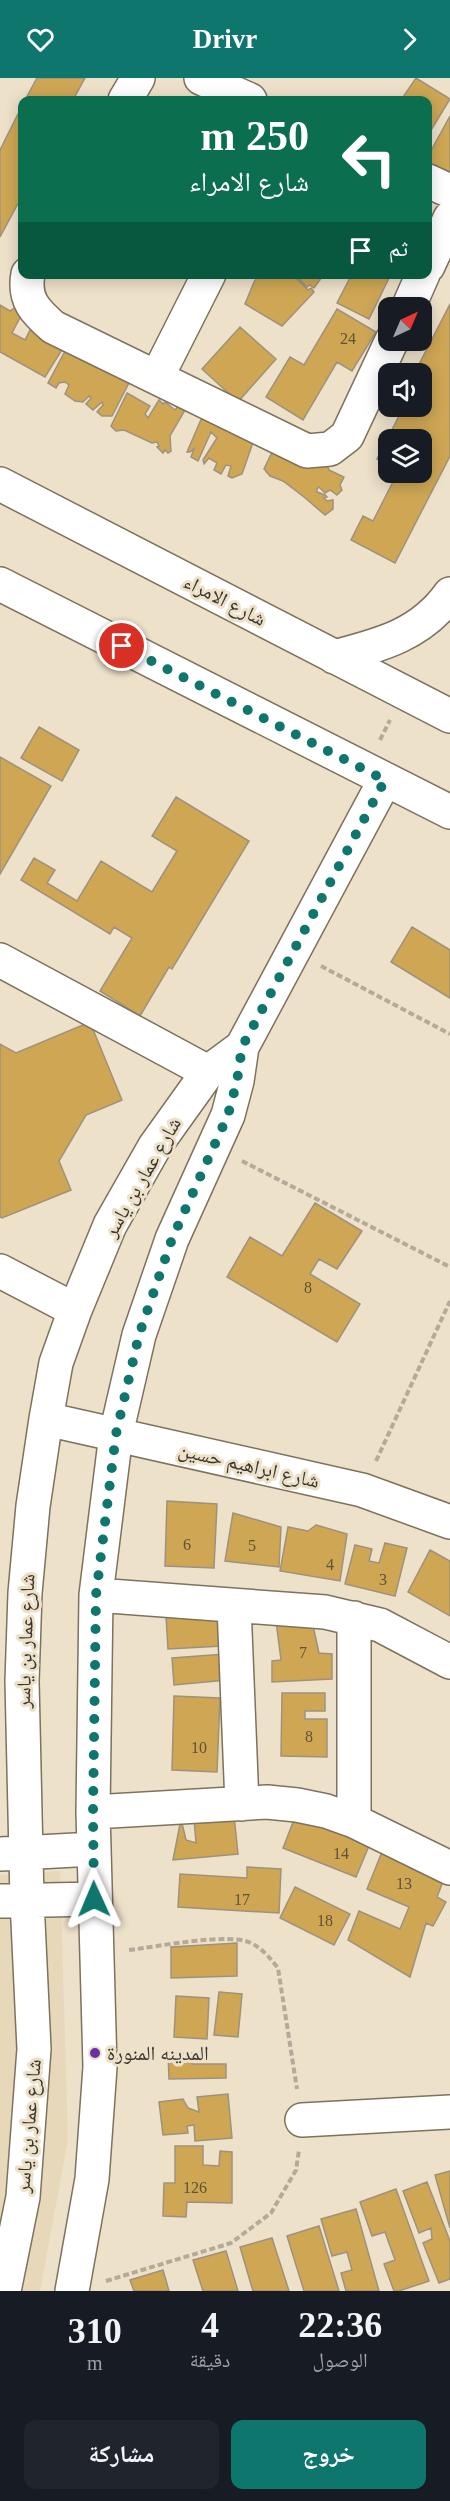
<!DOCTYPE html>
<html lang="ar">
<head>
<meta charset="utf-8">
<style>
	body { margin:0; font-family:"Times New Roman","Noto Naskh Arabic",serif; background:#20242c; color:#f1f3f6; direction:rtl; height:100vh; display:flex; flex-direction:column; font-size:22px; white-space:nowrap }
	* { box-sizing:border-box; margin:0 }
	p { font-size:20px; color:#9ea1a6 }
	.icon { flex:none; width:33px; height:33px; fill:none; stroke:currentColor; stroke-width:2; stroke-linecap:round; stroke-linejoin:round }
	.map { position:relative; height:2213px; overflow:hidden; direction:ltr }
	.panel { display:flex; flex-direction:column; background:#171b24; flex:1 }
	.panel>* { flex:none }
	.guide { position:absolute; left:18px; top:18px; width:414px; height:183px; border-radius:12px; box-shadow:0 3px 15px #0003; direction:rtl; background:#0b6e4f; color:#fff; overflow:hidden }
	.needle { width:39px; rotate:44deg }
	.controls { position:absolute; left:378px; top:219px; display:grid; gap:12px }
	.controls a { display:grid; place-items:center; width:54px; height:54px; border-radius:12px; background:#171b24; box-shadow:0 3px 15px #0003; font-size:30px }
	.pin { position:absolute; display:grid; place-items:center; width:51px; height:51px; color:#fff; margin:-26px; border:3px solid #fff; border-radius:50%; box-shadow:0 2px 6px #0007 }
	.me { position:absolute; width:66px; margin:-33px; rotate:359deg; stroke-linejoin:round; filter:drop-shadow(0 0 4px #0008) }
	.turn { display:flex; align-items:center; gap:21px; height:126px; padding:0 24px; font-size:27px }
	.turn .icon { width:78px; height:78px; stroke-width:2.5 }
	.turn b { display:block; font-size:42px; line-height:51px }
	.then { display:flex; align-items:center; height:57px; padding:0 24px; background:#0003; gap:12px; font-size:22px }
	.eta { display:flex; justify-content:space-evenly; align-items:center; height:102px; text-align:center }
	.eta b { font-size:36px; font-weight:700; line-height:42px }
	.primary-button { display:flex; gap:12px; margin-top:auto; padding:12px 24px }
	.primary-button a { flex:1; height:69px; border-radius:12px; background:#0f766e; color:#fff; font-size:24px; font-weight:700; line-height:69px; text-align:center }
	.primary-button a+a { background:#20242c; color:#f1f3f6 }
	header { display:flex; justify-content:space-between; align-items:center; height:78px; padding:0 24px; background:#0f766e; color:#fff; font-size:27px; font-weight:700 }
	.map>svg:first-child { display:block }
	.built { fill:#e8d8ba }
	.building { fill:#cea654; stroke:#9e927d; stroke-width:1.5 }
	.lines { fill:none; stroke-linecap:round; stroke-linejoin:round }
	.minor-casing { stroke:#7d725d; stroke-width:36 }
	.path { stroke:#b4aa98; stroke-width:4; stroke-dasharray:6 3; stroke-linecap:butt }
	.minor { stroke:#fff; stroke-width:33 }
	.route { stroke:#0f766e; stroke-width:10; stroke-dasharray:0 18 }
	.poi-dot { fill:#6d2fa4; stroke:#ede1ca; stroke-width:2 }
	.labels { text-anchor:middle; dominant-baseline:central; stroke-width:6; stroke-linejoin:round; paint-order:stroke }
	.number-label { font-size:16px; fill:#605237 }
	.street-label { font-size:20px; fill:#3b362d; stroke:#ede1ca }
	.poi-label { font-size:20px; fill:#3b362d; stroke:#ede1ca; text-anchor:start }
</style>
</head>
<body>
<header><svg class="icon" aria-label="forward" viewBox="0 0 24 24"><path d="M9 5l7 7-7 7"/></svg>Drivr<svg class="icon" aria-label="heart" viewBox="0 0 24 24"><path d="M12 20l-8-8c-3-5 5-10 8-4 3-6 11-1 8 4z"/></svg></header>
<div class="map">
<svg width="450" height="2213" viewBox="0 0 450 2213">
	<rect width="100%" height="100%" fill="#ede1ca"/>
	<path class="built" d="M60 1793 68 2062 40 2213H0V1797Z"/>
	<path class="building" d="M37 0H85L73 22H25Z
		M416 0 450 21 428 57V22H401Z
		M22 28V118L0 159V72Z
		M450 38V103L428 90V78Z
		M259 196H292L308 212 311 210 314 214 282 248 245 226 254 204Z
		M297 196H320L322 199 314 210 310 207 307 209 296 198Z
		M352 196H391L369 241 337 225Z
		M450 226V378L395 485 351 462 363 438 373 443 398 394H422V362H388V388L377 381 403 330 400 328H422V296H414Z
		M0 227 10 233 16 229 23 234 12 255 25 262 36 240 68 262 45 299 0 274Z
		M337 231 376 254 352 293 337 284 303 342 266 319 290 279 304 287Z
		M240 249 276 281 238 324 202 291Z
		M71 262 134 295 112 338H102L97 334 103 327 102 324 93 332 86 326 91 320 89 318 83 324 75 323 65 316 69 307 65 304 59 305 56 310 48 305Z
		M127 315 150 328 145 336 148 340 159 322 163 326 165 324 175 332 180 326 183 329 185 332 170 358 171 373 168 375 165 372 163 375 157 369 159 368 157 364 152 365 124 352 116 353 111 348Z
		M206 330 257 353 242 396 232 400 228 398 231 388 226 387 221 396 214 392 217 385 209 380 204 386 203 382 217 360 211 354 198 383 191 379 194 371 190 374H187Z
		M277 364 326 384 329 392 344 399 340 407 342 412 337 417 330 412 325 415 319 409 317 411V414L325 417 327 419 324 420 327 423 333 422V431L325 437 304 419 283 403 270 398 264 391Z
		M39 649 79 672 62 703 21 680Z
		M0 679 51 708 0 796Z
		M176 719 249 763 172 891 169 889 140 938 100 913 132 860 114 849 110 856 21 802 34 780 55 792 47 805 77 823 101 783 152 814 177 773 152 758Z
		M412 849 450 872V920L391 884Z
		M90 944 122 1022 86 1037 59 1083 71 1112 2 1140 0 1139V966L16 975Z
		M315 1125 362 1153 337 1191 319 1181 310 1196 360 1226 337 1264 227 1199 250 1159 282 1178Z
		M167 1423 217 1426 214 1490 165 1488Z
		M233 1435 281 1449 279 1489 225 1483Z
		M316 1447 347 1456 340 1503 280 1493 288 1449 308 1453Z
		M385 1465 407 1470 395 1518 345 1506 355 1467 372 1471 369 1483 379 1485Z
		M430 1472 450 1483V1538L408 1514Z
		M220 1535 222 1568 168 1571 166 1538Z
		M276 1543H312L319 1575 332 1576V1601L272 1604V1583L281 1582Z
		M225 1576 227 1602 174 1607 172 1580Z
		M282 1615H325V1633H305V1641H327V1679L281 1678Z
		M174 1618 220 1620 217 1694 172 1692Z
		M297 1734 371 1763 356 1799 283 1770Z
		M234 1737 238 1776 173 1782 181 1741 186 1762 196 1765 194 1741Z
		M384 1769 446 1796 437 1819 446 1824 433 1848 426 1845 410 1899 348 1862 359 1833 400 1851 409 1829 367 1811Z
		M247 1789 281 1791 279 1835 178 1829 180 1796 247 1800Z
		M295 1809 350 1836 334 1867 280 1840Z
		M237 1865V1898L171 1900V1869Z
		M219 1914 242 1916 238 1959 214 1957Z
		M176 1918 209 1920 207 1961 174 1959Z
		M168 1975H192V1986H226V2000L169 2001Z
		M228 2016 232 2060 195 2063 194 2047 187 2048 188 2055 163 2057 159 2024 183 2021 188 2030 199 2034 197 2019Z
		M175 2068H203V2087L219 2088 220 2073 232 2074V2125L187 2124 186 2139 163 2138 164 2105H175Z
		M450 2093V2150L435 2097Z
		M427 2104 450 2163V2201L439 2205 423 2165 432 2161 431 2150 419 2155 403 2113Z
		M396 2111 429 2203 399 2213H394L384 2186 395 2182 385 2154 372 2158 360 2124Z
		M356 2131 379 2213H346L341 2195 352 2192 347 2174 332 2178 321 2141Z
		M319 2148 339 2213H304L287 2158Z
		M272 2160 289 2213H253L240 2169Z
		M226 2173 238 2213H203L193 2182Z
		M163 2192 169 2213H134L130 2202Z"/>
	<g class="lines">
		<g class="minor-casing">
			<path id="minor" d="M201 0 250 22
				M125 22 138 0
				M428 103 450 113
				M428 188 450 140
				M28 196C23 222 36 234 53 249L307 373 330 371 347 358 392 262
				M408 230 423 196
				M157 299 209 196
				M0 406 450 638
				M0 506 450 734
				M334 579C380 567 421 557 450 516
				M0 882 208 994
				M0 1193 75 1232
				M46 1341 362 1412 450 1444
				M96 1517 325 1534 380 1547 450 1584
				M234 1528 242 1726
				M354 1540V1743
				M93 1734 267 1724 297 1727 326 1733 354 1743 450 1790
				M0 1776 94 1771
				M0 1823 94 1821
				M302 2042 450 2034
				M4 2213 23 2119 34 1971 27 1822 22 1603 25 1515 33 1428 46 1341 56 1285 75 1232 110 1147 155 1068 208 994 242 969
				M72 2213 92 2101 100 1989 93 1734 96 1517 116 1356 139 1257 172 1161 228 1037 237 1003 242 969 385 702"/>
		</g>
		<path class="path" d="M380 662 390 642
			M321 888 450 956
			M242 1083 450 1189
			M376 1383 450 1223
			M129 1872C156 1869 229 1854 251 1865 263 1871 270 1880 278 1890L297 2011
			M106 2203 231 2165 271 2135 296 2092 299 2072"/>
		<use href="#minor" class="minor"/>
	</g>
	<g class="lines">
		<path class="route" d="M94 1821 93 1734 96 1517 116 1356 139 1257 172 1161 228 1037 237 1003 242 969 385 702 122 568"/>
	</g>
	<circle class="poi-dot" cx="95" cy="1975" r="6"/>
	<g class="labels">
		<g class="number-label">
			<text x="348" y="260">24</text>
			<text x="308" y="1209">8</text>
			<text x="187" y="1466">6</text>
			<text x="252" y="1467">5</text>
			<text x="330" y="1486">4</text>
			<text x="383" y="1501">3</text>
			<text x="303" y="1574">7</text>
			<text x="309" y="1658">8</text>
			<text x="199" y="1669">10</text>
			<text x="341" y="1775">14</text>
			<text x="404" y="1805">13</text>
			<text x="242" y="1821">17</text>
			<text x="325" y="1842">18</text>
			<text x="195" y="2109">126</text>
		</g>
		<g class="street-label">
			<text transform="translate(225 522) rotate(27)">شارع الامراء</text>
			<text transform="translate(142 1099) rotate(-60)">شارع عمار بن ياسر</text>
			<text transform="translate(249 1387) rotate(13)">شارع ابراهيم حسين</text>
			<text transform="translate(25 1563) rotate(-88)">شارع عمار بن ياسر</text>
			<text transform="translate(28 2048) rotate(-85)">شارع عمار بن ياسر</text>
		</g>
		<g class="poi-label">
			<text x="107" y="1975">المدينه المنورة</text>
		</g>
	</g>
</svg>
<div class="controls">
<a><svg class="needle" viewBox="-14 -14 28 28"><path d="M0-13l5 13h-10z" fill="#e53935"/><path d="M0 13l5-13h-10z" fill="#9ea1a6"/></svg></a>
<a><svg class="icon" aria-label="sound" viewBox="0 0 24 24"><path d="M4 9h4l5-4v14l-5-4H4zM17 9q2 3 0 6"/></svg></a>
<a><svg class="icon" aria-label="layers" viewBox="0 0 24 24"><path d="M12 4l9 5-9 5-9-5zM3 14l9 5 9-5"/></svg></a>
</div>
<div class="pin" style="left:122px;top:568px;background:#d93025"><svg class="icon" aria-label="arrive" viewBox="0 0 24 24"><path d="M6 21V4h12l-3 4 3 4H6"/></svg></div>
<svg class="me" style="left:94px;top:1821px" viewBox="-20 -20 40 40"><path d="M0-17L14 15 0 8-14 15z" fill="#0f766e" stroke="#fff" stroke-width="4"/></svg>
<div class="guide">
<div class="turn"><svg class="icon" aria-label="left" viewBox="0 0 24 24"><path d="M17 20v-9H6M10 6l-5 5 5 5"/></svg><div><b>250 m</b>شارع الامراء</div></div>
<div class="then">ثم<svg class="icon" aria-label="arrive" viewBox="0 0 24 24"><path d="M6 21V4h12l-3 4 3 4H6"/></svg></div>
</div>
</div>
<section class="panel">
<div class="eta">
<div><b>22:36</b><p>الوصول</p></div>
<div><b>4</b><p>دقيقة</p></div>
<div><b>310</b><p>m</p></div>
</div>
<div class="primary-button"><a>خروج</a><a>مشاركة</a></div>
</section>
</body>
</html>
